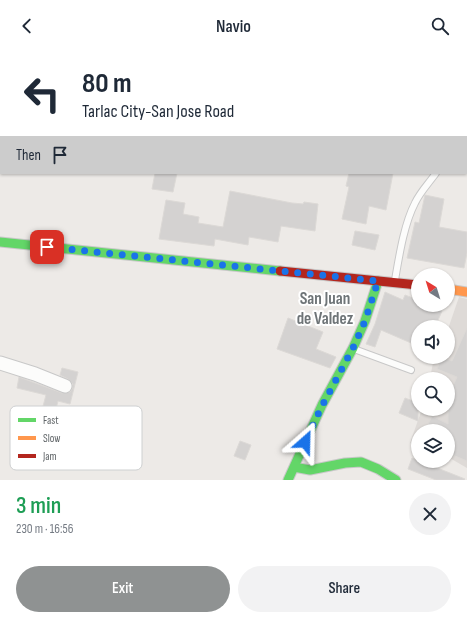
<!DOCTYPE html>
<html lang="en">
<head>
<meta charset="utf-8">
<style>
	body { margin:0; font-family:"Sofia Sans Condensed",sans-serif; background:#f2f2f3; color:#1f2937; height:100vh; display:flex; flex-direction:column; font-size:15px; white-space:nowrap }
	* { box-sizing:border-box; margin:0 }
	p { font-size:13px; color:#747a83 }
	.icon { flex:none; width:22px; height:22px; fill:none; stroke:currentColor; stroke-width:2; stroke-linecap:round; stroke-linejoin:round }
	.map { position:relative; height:428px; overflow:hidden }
	.sheet { display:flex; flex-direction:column; background:#fff; flex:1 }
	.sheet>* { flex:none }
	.guide { position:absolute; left:0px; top:0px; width:467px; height:122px; box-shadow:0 1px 3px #0004; background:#fff; color:#1f2937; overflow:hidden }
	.needle { width:26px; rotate:322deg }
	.controls { position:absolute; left:411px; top:216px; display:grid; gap:8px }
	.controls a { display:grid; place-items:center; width:44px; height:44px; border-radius:50%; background:#fff; box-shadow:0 1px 3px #0004; font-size:20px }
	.pin { position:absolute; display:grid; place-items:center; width:34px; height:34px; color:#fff; margin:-17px; border-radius:8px; box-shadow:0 2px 6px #0006 }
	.me { position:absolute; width:44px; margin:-22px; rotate:25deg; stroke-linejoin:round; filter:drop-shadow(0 0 3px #0008) }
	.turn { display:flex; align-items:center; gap:14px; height:84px; padding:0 16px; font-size:18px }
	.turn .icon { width:52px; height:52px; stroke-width:2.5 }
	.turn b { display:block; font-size:28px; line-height:34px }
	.then { display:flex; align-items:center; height:38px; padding:0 16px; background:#0003; gap:8px; font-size:15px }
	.round { display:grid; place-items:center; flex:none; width:42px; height:42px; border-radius:21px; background:#f2f2f3 }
	.head { display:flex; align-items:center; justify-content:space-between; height:68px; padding:0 16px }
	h1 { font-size:24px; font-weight:600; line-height:30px; color:#1e9e55 }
	.primary-button { display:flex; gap:8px; margin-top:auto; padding:8px 16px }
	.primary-button a { flex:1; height:46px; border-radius:24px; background:#8f9292; color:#fff; font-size:16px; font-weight:600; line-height:46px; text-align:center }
	.primary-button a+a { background:#f2f2f3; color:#1f2937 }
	header { display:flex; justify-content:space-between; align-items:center; height:52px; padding:0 16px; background:#fff; font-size:18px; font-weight:600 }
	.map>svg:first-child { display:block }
	.education { fill:#dedad7 }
	.building { fill:#d4d2d1; stroke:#dcd9d6 }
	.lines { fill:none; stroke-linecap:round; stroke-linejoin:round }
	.lane-casing { stroke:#c8c8c8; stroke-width:8 }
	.street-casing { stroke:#c8c8c8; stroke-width:15 }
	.fast-casing { stroke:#c8c8c8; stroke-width:11 }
	.slow-casing { stroke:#c8c8c8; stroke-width:11 }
	.jam-casing { stroke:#c8c8c8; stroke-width:11 }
	.lane { stroke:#fcfcfb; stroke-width:6 }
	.street { stroke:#fcfcfb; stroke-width:13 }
	.fast { stroke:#63d668; stroke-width:9 }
	.slow { stroke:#ff974d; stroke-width:9 }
	.jam { stroke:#b3261e; stroke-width:9 }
	.route { stroke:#1a73e8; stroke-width:7; stroke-dasharray:0 12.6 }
	.labels { text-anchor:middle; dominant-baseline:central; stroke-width:4; stroke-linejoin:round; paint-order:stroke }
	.quarter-label { font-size:17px; font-weight:bold; fill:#6e7477; stroke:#fff }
	.key { fill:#fff; stroke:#ced0d1; stroke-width:1 }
	.key-label { font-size:11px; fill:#5d6265 }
</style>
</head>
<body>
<header><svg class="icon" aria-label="back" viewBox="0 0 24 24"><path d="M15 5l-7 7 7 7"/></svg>Navio<svg class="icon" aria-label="search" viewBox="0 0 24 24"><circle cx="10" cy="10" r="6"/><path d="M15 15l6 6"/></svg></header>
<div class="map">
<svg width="467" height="428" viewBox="0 0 467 428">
	<rect width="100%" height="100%" fill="#edeae7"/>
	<path class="education" d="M459 245 467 247V416L448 405V379H418V394L410 391 422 357H448V327H430L434 305H448V277Z"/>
	<path class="building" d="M155 121H177L173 140 152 137Z
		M349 121H393L386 158 369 154 366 172 342 167 349 135 346 134Z
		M230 139 292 151 303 152 304 150 318 152 315 179 281 174 278 190 249 185 248 193 215 187 214 194 159 187 166 148 185 151 183 162 199 165 198 171 223 175Z
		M425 143 444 147 439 175 467 180V201L464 216 407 206 415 170 419 171Z
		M355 179 379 183 375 198 352 193Z
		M385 240 403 248 405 243 418 248V253H429L442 259 435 275H418V294L381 278 375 295 366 292 375 272Z
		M288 266 323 280 316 297 336 305 330 316 277 297Z
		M467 276V409L448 401V379H425L432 364 448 372V345L457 325 437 317 442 305 452 309Z
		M62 316 78 320 70 352 58 349 55 361 42 358 46 343 17 336 19 325 62 341 70 340 72 337 73 332 68 327 60 323Z
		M405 346 418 351V369L399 361Z
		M240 389 251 393 245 408 234 404Z
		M412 406 465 427 464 428H436L408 417Z"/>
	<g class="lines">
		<g class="lane-casing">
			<path id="lane" d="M330 0 331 1
				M295 1V0
				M466 83H467
				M395 228C399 205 404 172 415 151 420 140 429 131 436 121
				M354 297 411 318"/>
		</g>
		<g class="street-casing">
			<path id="street" d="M0 311 35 322 65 334"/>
		</g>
		<g class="fast-casing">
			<path id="fast" d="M0 190 280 219
				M294 415 310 418 345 411 361 410 378 417 396 428
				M288 428 322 353 353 296 365 269 378 229"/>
		</g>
		<g class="slow-casing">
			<path id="slow" d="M448 237 467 240"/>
		</g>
		<g class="jam-casing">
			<path id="jam" d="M280 219 418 233"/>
		</g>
		<use href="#lane" class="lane"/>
		<use href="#street" class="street"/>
		<use href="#fast" class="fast"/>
		<use href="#slow" class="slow"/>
		<use href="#jam" class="jam"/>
	</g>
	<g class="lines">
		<path class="route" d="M47 195 378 229 365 269 353 296 322 354 305 390"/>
	</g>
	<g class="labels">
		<g class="quarter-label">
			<text x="325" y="247">San Juan<tspan x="325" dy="20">de Valdez</tspan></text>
		</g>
	</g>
	<rect x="10" y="354" width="132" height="64" rx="6" class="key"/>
	<rect x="18" y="366" width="18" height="4" fill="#63d668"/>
	<rect x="18" y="384" width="18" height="4" fill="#ff974d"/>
	<rect x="18" y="402" width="18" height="4" fill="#b3261e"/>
	<g class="key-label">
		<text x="43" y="372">Fast</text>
		<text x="43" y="390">Slow</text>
		<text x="43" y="408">Jam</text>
	</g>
</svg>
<div class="controls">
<a><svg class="needle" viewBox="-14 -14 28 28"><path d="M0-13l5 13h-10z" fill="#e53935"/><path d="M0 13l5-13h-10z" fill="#747a83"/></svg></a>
<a><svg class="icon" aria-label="sound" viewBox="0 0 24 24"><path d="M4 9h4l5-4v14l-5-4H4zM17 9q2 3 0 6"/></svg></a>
<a><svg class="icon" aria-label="search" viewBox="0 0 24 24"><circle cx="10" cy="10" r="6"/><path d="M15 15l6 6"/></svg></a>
<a><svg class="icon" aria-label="layers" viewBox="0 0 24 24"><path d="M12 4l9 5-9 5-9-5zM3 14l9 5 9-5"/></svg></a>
</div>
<div class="pin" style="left:47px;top:195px;background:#d93025"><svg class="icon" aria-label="arrive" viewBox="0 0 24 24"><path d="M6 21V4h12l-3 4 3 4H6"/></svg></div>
<svg class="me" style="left:305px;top:390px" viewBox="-20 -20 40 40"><path d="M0-17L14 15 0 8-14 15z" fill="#1a73e8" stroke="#fff" stroke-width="4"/></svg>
<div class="guide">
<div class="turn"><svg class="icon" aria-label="left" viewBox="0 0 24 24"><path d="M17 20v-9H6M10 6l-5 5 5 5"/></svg><div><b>80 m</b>Tarlac City-San Jose Road</div></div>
<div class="then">Then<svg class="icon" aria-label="arrive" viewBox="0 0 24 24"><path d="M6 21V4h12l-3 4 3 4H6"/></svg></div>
</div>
</div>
<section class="sheet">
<div class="head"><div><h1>3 min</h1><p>230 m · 16:56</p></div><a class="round"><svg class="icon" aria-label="close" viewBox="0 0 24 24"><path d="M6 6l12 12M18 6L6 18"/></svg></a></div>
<div class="primary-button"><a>Exit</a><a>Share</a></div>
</section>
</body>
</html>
